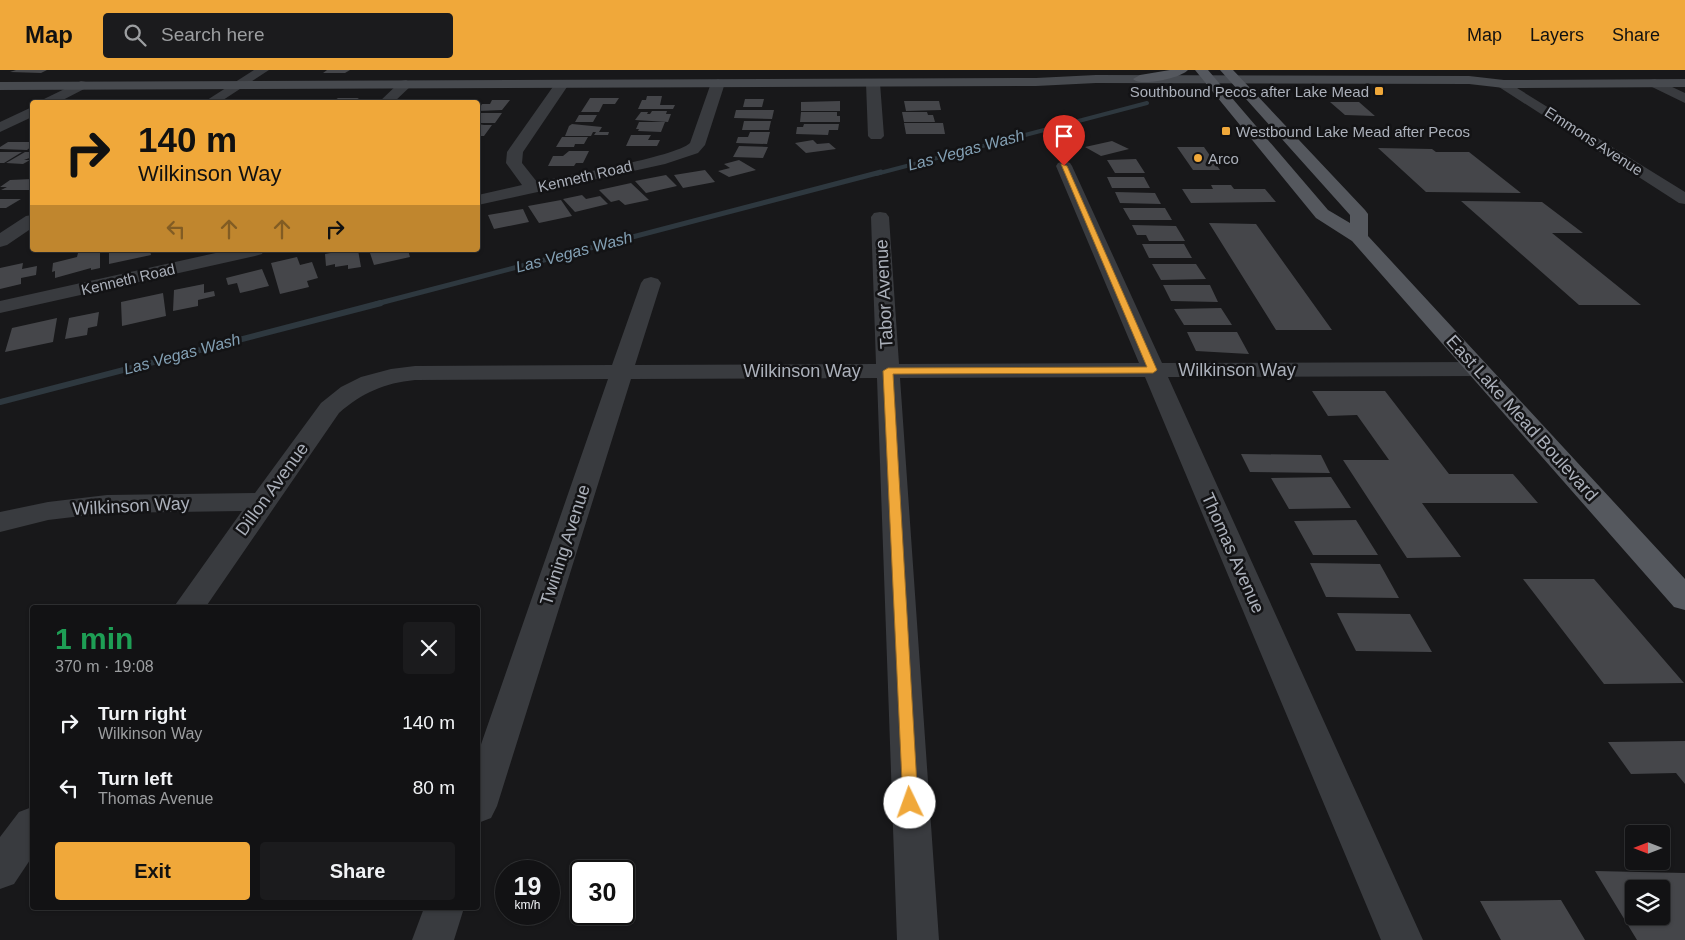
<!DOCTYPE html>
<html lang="en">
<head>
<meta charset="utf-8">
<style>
	body { margin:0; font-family:Helvetica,sans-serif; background:#1b1b1d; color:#f1f3f6; height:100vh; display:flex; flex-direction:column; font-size:19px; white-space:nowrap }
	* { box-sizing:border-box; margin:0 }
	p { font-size:16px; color:#9c9ea0 }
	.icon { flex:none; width:28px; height:28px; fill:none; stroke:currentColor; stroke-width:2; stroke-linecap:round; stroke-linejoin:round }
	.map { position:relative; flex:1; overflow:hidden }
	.sheet { position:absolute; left:30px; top:535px; width:450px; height:305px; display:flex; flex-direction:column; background:#121214; border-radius:5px; box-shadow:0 1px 4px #0004,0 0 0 1px #313234 }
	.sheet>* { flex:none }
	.top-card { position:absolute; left:30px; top:30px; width:450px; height:152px; border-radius:5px; box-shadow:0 1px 4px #0004,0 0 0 1px #313234; background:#f0a83a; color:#111; overflow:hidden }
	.needle { width:32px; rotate:270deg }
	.tools { position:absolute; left:1625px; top:755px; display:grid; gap:10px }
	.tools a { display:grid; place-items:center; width:45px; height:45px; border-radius:5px; background:#121214; box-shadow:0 1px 4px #0004,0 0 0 1px #313234; font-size:25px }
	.speed { position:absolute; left:495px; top:790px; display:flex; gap:10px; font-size:25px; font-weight:700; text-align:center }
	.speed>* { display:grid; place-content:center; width:65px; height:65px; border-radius:50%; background:#121214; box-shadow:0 1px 4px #0004,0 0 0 1px #313234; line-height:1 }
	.speed small { font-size:12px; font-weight:400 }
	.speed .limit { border:2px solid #111; border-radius:8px; background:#fff; color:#111 }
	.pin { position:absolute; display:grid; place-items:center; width:42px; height:42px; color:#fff; margin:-51px -21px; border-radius:50% 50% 50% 0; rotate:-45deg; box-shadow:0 0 5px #0007 }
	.pin .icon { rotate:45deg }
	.me { position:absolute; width:55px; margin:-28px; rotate:357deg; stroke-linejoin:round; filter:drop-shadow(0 0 4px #0008) }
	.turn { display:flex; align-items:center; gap:18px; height:105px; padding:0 25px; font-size:22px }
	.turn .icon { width:65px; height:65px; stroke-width:2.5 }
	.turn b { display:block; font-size:35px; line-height:42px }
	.lanes { display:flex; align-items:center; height:48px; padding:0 25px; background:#0003; justify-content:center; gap:25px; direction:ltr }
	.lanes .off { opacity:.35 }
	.round { display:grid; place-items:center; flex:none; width:52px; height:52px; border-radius:5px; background:#1b1b1d }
	.summary { display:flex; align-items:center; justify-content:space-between; height:85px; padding:0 25px }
	h1 { font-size:30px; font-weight:700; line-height:38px; color:#1e9e55 }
	.button { display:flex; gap:10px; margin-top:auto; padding:10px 25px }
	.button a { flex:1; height:58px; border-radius:5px; background:#f0a83a; color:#111; font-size:20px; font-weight:700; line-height:58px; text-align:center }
	.button a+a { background:#1b1b1d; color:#f1f3f6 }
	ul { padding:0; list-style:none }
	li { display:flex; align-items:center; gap:15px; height:65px; padding:0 25px }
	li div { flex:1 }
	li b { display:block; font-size:19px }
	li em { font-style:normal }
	header { display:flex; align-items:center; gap:30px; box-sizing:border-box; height:70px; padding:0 25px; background:#f0a83a; color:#111 }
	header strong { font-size:24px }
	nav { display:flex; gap:28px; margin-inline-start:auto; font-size:18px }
	.search { width:350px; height:45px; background:#1b1b1d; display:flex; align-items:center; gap:12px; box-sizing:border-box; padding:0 18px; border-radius:5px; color:#9c9ea0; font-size:19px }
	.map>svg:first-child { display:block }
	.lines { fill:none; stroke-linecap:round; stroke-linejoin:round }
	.stream-far2 { stroke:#2e383f; stroke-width:4 }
	.stream-far1 { stroke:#2e383f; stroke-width:5 }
	.stream { stroke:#2e383f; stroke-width:6 }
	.building { fill:#45464a; fill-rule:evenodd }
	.street { fill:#393b3f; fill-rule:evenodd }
	.secondary { fill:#474a4f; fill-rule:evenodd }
	.primary { fill:#55585e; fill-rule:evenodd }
	.route { fill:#f0a83a; stroke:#9c6d26 }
	.poi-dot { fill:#f0a83a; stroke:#131315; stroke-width:2 }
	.labels { text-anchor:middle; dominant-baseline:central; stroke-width:5; stroke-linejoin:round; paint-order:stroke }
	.far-poi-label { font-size:15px; fill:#abb0ba; stroke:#131315; text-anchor:start }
	.far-street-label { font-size:15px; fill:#abb0ba; stroke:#131315 }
	.far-water-label { font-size:16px; font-style:italic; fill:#83a0b4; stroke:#131315 }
	.street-label { font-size:18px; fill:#abb0ba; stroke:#131315 }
</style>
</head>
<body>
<header>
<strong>Map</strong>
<div class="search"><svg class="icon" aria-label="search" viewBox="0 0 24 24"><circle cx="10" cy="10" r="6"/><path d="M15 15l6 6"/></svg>Search here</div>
<nav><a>Map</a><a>Layers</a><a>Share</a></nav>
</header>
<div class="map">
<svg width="1685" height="870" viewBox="0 0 1685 870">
	<rect width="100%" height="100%" fill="#18181a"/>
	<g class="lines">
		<path class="stream-far2" d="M876 104 1147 33"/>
		<path class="stream-far1" d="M376 234 881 102"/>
		<path class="stream" d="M0 332 381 233"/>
	</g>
	<path class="building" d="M16 0H47L41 3 10 2Z
		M327 0H350L345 3H323Z
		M647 26H662L660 35H675L673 39H638L642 30H646Z
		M338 28H359L353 32H332Z
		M590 28H619L615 34H603L599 42H581Z
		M745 29H764L762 37H743Z
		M420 30H452L449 32H417Z
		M492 30H510L502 40 478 41 482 34H490Z
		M840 31V41H801V32Z
		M904 31H939L941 40 906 41Z
		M1330 32H1359L1375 46 1345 45Z
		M736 40H774L772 49 734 48Z
		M652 41H667L666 44H671L668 52 635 50 641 42H648L647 44H650Z
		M801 42H837V46H840V52H800Z
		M902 42H927L928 45H933L935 52H904Z
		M478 43H502L495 53H478Z
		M579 45H597L593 52H575Z
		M744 51H771L769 60H742Z
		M639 52H665L661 62 638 61 639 59H636Z
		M904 53H943L945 64H906Z
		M478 54 484 55H492L484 66H478Z
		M572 54 602 57 599 62H609L608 65H594L596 62H593L591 66H565L569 56Z
		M804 54H839L838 60H829L828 65 796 64 797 57H803Z
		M750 62H770L767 74 736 73 738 67H748Z
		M631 65H651L648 70H660L657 76H626Z
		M562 67H588L584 74H575L574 77H556Z
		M813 70 817 74 829 73 836 79 806 83 795 73Z
		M1112 71 1129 79 1101 86 1085 77Z
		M8 72H32V76L27 80 0 79V77Z
		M739 76 768 77 763 88 733 87Z
		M1177 77H1204L1220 100H1193Z
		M1378 78 1432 79 1436 82H1469L1521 123 1426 122Z
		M569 81H589L583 93H576L574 96H548L553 86H563Z
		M0 82H22L4 93H0Z
		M25 82H32V87L24 90H30L23 94 6 93Z
		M1136 89 1145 103H1115L1107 90Z
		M739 90 756 100 729 107 718 101 730 98 724 94Z
		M705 100 715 112 683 118 674 105Z
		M666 105 677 116 646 123 635 111Z
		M1107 107H1144L1150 118H1112Z
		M32 109V120H1L7 117H0L10 110Z
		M631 113 649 130 625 135 619 130 611 132 599 120Z
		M1211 115H1231L1234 119H1265L1276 132 1191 133 1182 119H1213Z
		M1115 122 1155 123 1161 134 1120 133Z
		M582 125 586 129 600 126 608 134 575 142 563 129Z
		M0 129H21L6 138H0Z
		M561 130 572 146 539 153 528 136Z
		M1461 131 1542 132 1583 163H1552L1641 235H1579Z
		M1123 138H1165L1172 150H1130Z
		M523 139 529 152 494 159 488 145Z
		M1209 153 1256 154 1332 260H1276Z
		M1132 155 1176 156 1185 171H1149L1146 165H1137Z
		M1142 174H1184L1192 188H1149Z
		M94 180H100V198L91 200V198L55 208V201L52 202 53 193 77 187 78 183Z
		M109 180H150L151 185 109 194Z
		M347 180H358L361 197 348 199V195L335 197V194L326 196 325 184Z
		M369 180H408L410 187 374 195Z
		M297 187 300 195 312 192 318 208 307 211 309 217 280 224 271 193Z
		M23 193 22 199 37 196 36 205 21 208V214L0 219V198Z
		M1152 194H1196L1206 209 1161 210Z
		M262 199 269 216 240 223 237 213 228 215 226 208Z
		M204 214V223L214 221 215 226 198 230V236L173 241 174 220Z
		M1163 215H1210L1218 232 1171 231Z
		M163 223 166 246 122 256 121 232Z
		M1221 238 1232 255H1184L1174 239Z
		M99 242 97 256 88 258 87 265 65 269 69 248Z
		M57 248 53 272 5 282 12 258Z
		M1187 262H1237L1249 284 1196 281Z
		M1312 321H1385L1449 404H1513L1538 433H1422L1461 487 1407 488 1343 390H1389L1357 345 1328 346Z
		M1241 384 1321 385 1330 403 1250 402Z
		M1331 407 1351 438 1289 439 1271 408Z
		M1356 450 1378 485H1313L1294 451Z
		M1310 493 1380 494 1399 528 1326 527Z
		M1523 509H1594L1684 613 1604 614Z
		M1337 543 1410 544 1432 582 1356 581Z
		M1685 671V714L1676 703 1631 704 1608 672Z
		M1595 801 1685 803V870H1637ZM1634 819H1661V846H1634Z
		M1561 830 1585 870H1501L1480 831Z"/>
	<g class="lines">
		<path class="street" d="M254 0H269L220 32H204Z
			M718 9 725 13 705 75 698 83 665 94 478 135V125L522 115 506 93 507 82 557 11H567L569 14 523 82 522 93 537 112C563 106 676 87 690 73L711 13Z
			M873 9 880 13 884 66 881 69H871L868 66 866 13Z
			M1655 9 1685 23V33L1650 16 1648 13 1650 10Z
			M406 10 413 14 394 32H379L401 11Z
			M1504 10 1685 122V134L1679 133 1499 17 1497 14 1499 11Z
			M81 11 86 12 88 15 86 18 59 32H42L44 29Z
			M32 37V47L0 62V52Z
			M1064 91 1070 93 1072 96 1162 293 1478 292 1486 294 1489 299 1486 304 1478 306 1168 307 1423 870H1381L1145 307 900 308 939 870H897L877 308 631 309 497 736 491 748 478 753V683L608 309 415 310C384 313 362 323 339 343L205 538H173L242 441 107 443 48 450 0 462V442L48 432 107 425 255 423 321 333 341 317 361 307 391 299 415 296 612 295 641 213 644 209 651 207 658 209 661 213 635 295 876 294 871 147 874 143 880 142 886 143 889 147 899 294 1139 293 1056 96 1058 93Z
			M32 145V158L7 175 0 177V163L26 146Z
			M229 180H264L262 184 255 186 0 243V231Z
			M32 737V787L14 814 0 819V767L19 742Z
			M424 838H464L454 870H412Z"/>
		<path class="secondary" d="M1096 5 1469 6 1504 10 1685 9V17L1504 18 1469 14 1096 13 1036 16 0 20V12L1036 8Z"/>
		<path class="primary" d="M1170 0H1188C1181 8 1141 17 1133 9L1140 5Z
			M1195 0H1208L1328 140 1350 153V145L1220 0H1233L1365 140 1368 144V166L1685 509V540L1674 537 1352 171 1316 148Z"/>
	</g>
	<path class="route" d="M1061 94 1067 96 1157 300 1153 303 893 304 918 733 916 738 910 740 905 738 903 733 883 301 888 298 1147 297Z"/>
	<g class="poi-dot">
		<rect x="1374" y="16" width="10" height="10" rx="2.5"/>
		<rect x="1221" y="56" width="10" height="10" rx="2.5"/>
		<circle cx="1198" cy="88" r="5"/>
	</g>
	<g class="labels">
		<g class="far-poi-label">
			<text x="1369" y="21" text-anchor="end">Southbound Pecos after Lake Mead</text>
			<text x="1236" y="61">Westbound Lake Mead after Pecos</text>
			<text x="1208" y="88">Arco</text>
		</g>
		<g class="far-street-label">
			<text transform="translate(1594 71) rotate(33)">Emmons Avenue</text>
			<text transform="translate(585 106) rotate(-13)">Kenneth Road</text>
			<text transform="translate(128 209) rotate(-13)">Kenneth Road</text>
		</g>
		<g class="far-water-label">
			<text transform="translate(966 80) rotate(-15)">Las Vegas Wash</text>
			<text transform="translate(574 182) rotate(-15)">Las Vegas Wash</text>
			<text transform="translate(182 284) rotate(-15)">Las Vegas Wash</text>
		</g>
		<g class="street-label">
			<text transform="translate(884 224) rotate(-93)">Tabor Avenue</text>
			<text x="1237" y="300">Wilkinson Way</text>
			<text x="802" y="301">Wilkinson Way</text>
			<text transform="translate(1522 348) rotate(48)">East Lake Mead Boulevard</text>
			<text transform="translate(272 419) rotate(-54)">Dillon Avenue</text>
			<text transform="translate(131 436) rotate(-3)">Wilkinson Way</text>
			<text transform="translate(565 475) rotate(-72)">Twining Avenue</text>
			<text transform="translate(1233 483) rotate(66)">Thomas Avenue</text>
		</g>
	</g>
</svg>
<div class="tools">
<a><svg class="needle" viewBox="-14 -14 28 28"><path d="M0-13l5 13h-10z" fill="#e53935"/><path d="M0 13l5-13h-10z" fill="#9c9ea0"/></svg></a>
<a><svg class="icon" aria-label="layers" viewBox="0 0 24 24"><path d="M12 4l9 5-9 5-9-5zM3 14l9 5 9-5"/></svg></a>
</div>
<div class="speed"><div>19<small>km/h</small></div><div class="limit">30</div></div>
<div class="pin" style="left:1064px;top:96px;background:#d93025"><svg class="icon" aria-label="arrive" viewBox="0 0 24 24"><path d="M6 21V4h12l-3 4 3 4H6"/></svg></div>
<svg class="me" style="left:910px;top:733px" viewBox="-20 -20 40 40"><circle r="19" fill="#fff"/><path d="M0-13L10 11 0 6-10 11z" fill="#f0a83a"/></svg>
<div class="top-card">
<div class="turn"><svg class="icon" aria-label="right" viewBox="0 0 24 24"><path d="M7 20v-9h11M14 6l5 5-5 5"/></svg><div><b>140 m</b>Wilkinson Way</div></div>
<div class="lanes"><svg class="icon off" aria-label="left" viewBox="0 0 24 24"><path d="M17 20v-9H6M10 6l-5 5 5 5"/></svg><svg class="icon off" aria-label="ahead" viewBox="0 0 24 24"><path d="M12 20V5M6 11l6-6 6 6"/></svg><svg class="icon off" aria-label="ahead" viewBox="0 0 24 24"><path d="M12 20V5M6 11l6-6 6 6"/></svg><svg class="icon" aria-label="right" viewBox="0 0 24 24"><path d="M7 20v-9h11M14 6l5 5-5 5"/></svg></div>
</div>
<section class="sheet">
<div class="summary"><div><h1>1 min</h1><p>370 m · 19:08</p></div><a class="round"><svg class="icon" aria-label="close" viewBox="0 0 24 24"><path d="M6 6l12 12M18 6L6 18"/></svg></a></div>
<ul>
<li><svg class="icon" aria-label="right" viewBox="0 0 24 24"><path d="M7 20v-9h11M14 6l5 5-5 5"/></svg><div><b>Turn right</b><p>Wilkinson Way</p></div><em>140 m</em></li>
<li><svg class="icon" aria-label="left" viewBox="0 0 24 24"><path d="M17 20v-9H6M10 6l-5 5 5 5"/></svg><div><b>Turn left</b><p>Thomas Avenue</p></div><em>80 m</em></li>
</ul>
<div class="button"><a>Exit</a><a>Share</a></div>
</section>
</div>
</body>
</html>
